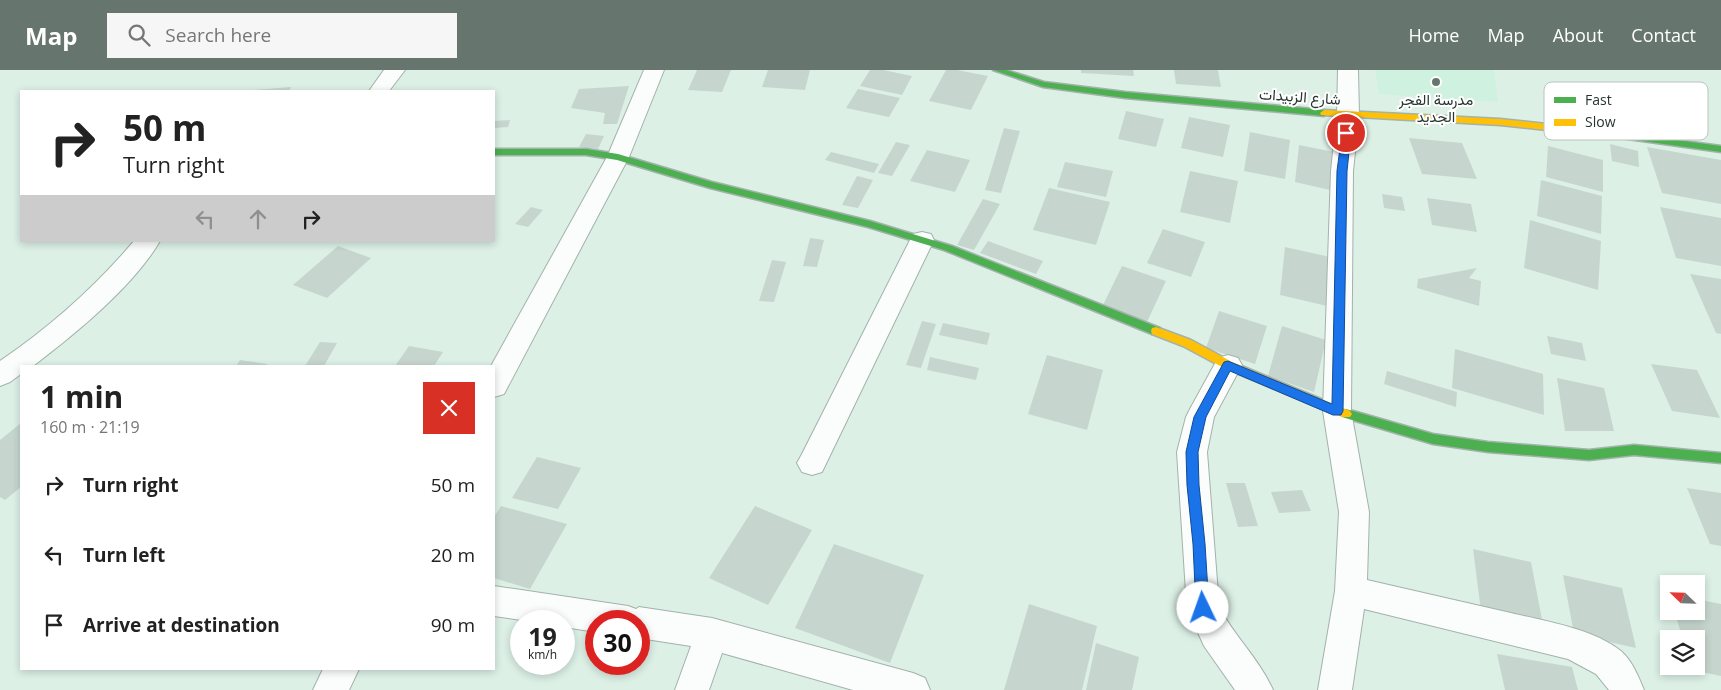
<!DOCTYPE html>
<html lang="en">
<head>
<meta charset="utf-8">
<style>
	body { margin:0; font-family:"Open Sans",Vazirmatn,sans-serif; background:#f6f6f6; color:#222; height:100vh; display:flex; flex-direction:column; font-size:19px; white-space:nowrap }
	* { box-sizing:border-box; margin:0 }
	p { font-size:16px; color:#767676 }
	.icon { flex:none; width:28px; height:28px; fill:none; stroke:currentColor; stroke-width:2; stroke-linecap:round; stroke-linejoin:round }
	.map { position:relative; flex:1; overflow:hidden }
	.side { position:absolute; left:20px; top:295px; width:475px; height:305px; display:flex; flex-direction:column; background:#fff; border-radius:0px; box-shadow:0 2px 8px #0003 }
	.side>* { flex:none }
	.banner { position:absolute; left:20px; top:20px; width:475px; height:152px; border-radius:0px; box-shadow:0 2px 8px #0003; background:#fff; color:#222; overflow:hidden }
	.needle { width:32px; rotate:293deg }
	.buttons { position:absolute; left:1660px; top:505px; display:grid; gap:10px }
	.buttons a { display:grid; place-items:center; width:45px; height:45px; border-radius:0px; background:#fff; box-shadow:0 2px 8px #0003; font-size:25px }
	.speed { position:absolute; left:510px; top:540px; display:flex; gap:10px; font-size:25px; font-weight:700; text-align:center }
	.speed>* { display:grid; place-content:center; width:65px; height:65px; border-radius:50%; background:#fff; box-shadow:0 2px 8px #0003; line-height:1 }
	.speed small { font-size:12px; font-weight:400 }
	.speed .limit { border:8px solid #d22; background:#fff; color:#111 }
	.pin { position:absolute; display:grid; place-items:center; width:42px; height:42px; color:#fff; margin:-21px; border:2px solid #fff; border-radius:50%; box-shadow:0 1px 5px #0007 }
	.me { position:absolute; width:55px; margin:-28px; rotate:357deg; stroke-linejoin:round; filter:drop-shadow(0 0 4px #0008) }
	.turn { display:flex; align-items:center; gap:18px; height:105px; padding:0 20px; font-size:22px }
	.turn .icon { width:65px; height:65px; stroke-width:2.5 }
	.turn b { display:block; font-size:35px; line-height:42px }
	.lanes { display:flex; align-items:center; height:48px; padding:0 20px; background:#0003; justify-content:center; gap:25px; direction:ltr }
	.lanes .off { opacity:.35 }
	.round { display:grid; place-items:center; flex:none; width:52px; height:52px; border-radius:0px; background:#f6f6f6 }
	.summary { display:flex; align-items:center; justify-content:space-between; height:85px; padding:0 20px }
	h1 { font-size:30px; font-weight:700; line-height:38px }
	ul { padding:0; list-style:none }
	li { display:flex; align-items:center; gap:15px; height:70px; padding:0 20px }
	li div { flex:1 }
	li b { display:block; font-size:19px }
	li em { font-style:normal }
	header { display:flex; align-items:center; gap:30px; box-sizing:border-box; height:70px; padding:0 25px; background:#66766f; color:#fff }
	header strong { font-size:24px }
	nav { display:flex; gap:28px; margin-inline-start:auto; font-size:18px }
	.search { width:350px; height:45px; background:#f6f6f6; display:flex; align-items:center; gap:12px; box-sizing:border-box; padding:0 18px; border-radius:0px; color:#767676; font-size:19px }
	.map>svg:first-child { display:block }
	.built { fill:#cff1e0 }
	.building { fill:#c6d6cf }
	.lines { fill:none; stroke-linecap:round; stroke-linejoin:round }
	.street-casing { stroke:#a3b2ab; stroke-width:2 }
	.fast-casing { stroke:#a3b2ab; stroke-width:3 }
	.slow-casing { stroke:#a3b2ab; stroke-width:3 }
	.street { fill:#fafdfb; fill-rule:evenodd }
	.fast { fill:#4caf50; fill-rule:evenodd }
	.slow { fill:#ffc107; fill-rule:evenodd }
	.route { fill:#1a73e8; stroke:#114b97 }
	.poi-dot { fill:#66766f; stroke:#fff; stroke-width:2 }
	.labels { text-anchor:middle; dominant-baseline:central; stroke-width:4; stroke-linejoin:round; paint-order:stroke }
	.far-street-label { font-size:15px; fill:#27352f; stroke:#fff }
	.far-poi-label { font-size:15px; fill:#27352f; stroke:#fff }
	.key { fill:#fff; stroke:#bec2c1; stroke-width:1 }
	.key-label { font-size:14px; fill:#27352f }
</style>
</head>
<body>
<header>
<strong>Map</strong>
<div class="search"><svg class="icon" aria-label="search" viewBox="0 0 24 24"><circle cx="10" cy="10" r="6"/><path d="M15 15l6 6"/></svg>Search here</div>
<nav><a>Home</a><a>Map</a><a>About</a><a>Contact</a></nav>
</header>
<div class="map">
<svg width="1721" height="620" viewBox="0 0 1721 620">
	<rect width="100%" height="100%" fill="#dcf0e6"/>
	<path class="built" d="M1375 0H1494L1498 32 1379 24Z"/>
	<path class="building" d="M697 0H731L722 22 688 20Z
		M768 0H810L805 20 762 17Z
		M870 0H883L912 6 902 25 860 16Z
		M946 0H957L988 6 971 40 929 31Z
		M1081 0H1133L1134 6 1081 3Z
		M1174 0H1218L1221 17 1176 14Z
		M629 16 617 54H603L605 43 571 38 579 19Z
		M291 17 289 21H253V20Z
		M858 19 900 28 889 47 846 38Z
		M1126 41 1164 49 1156 77 1118 69Z
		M1189 47 1230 55 1223 87 1181 78Z
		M510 50 508 57 494 58V51Z
		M1004 58 1020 61 1001 123 985 120Z
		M1250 62 1290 70 1285 109 1244 101Z
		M586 64 604 66 598 79 579 77Z
		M1409 68 1462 73 1477 109 1422 104Z
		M896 72 910 75 892 106 878 103Z
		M1610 74 1638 81 1639 97 1612 91Z
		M1299 75 1334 82 1330 120 1295 112Z
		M1548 76 1603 90V122L1546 107Z
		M1647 77 1721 90V134L1662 123Z
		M927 80 970 90 955 122 910 111Z
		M831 82 879 94 874 103 825 90Z
		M1065 92 1113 101 1106 127 1057 117Z
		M1190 101 1238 111 1230 153 1180 142Z
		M857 106 873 110 858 138 842 135Z
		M1541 110 1602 126 1601 164 1537 146Z
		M1049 118 1110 132 1096 175 1033 160Z
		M1382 124 1402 127 1405 141 1384 138Z
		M1427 128 1471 134 1477 162 1432 155Z
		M983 129 1000 134 974 180 957 175Z
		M531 137 543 140 528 157 515 154Z
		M1660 137 1721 148V196L1676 188Z
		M1530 150 1601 171 1598 220 1524 198Z
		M1163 159 1205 172 1191 207 1147 193Z
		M810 168 824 170 817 197 803 196Z
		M988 171 1043 191 1036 204 980 183Z
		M338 176 371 188 327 228 293 215Z
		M1285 177 1330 187 1327 236 1280 225Z
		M772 190 786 192 774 232 759 231Z
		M1122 196 1166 211 1147 252 1102 237Z
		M1477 198 1469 208 1481 211 1479 236 1417 218 1418 209Z
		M1690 204 1721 209V264L1716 263Z
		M1219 241 1267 256 1255 294 1206 278Z
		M922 251 936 254 921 298 906 295Z
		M943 253 990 263 987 275 939 265Z
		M1282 256 1326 270 1314 322 1268 306Z
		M1547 266 1582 273 1586 291 1551 284Z
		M320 272 337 273 324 296H305Z
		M409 276 443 282 434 296H395Z
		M1455 279 1543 304 1544 345 1452 318Z
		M1047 285 1103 300 1087 360 1028 344Z
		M930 287 979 298 976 310 927 300Z
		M240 290 267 294 266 296H236Z
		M1651 294 1697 300 1720 348 1672 341Z
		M1387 301 1457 322 1456 337 1384 314Z
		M1557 308 1604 318 1614 361H1565Z
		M21 353V417L5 430 0 427V370Z
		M537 387 581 398 558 439 512 428Z
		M1226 413H1245L1258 456 1238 457Z
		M1687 418 1721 423V476L1710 474Z
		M1302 420 1311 441 1279 443 1271 422Z
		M501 436 567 454 530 519 494 508V447Z
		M755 436 812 460 768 535 709 508Z
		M834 474 924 505 890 593 795 558Z
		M1473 479 1531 492 1543 555 1481 541Z
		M1563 505 1622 518 1636 578 1574 564Z
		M1696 529 1721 534V606L1692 600 1691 596H1696V569H1683L1674 541H1696Z
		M1029 534 1097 556 1082 620H1004Z
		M1096 573 1139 587 1132 620H1086Z
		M1497 584 1572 597 1578 620H1505Z"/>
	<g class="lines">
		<g class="street-casing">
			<path id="street" d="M384 0H405L389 21H369Z
				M644 0H664L629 87 504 324 494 327V296H491L607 87Z
				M1338 0H1358L1359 45 1353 101 1351 341 1369 442 1367 510C1412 520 1457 531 1502 541 1538 550 1591 557 1621 581 1633 592 1638 606 1644 620H1609L1596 604 1568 589 1364 539 1352 620H1318L1335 521 1339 442 1323 341 1331 101 1337 45Z
				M922 162 931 164 934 170 822 402 812 405 802 402 797 393 802 384 910 170 913 164Z
				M134 171H160C133 217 75 264 33 296H21V304L10 312 0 316V291C50 257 95 217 134 171Z
				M1228 285 1238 288 1242 295 1214 347 1207 382 1219 537C1234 566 1260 590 1273 620H1235L1204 576 1187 538 1177 382 1186 347 1190 339 1218 288Z
				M494 516 628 536 636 539 639 537 712 548 913 603 925 608 930 620H853L722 583 709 620H675L691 576 639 568V551H596V562L564 557V551H528L494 546Z
				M323 599H359L349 620H313Z"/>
		</g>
		<g class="fast-casing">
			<path id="fast" d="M993 0H1006L1044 12 1125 22 1324 40 1328 43 1324 46 1125 28 1043 17Z
				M1602 60 1721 76V82L1599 65V61Z
				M494 79H586L618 84 712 112 870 151 952 176 1160 258 1161 261 1160 264H1152L944 180 868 157 710 118 617 90 586 85H494Z
				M1346 339 1433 364 1488 372 1589 380 1634 375 1721 383V393L1634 385 1589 390 1488 382 1433 374 1342 347 1340 344 1342 341Z"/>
		</g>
		<g class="slow-casing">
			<path id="slow" d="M1324 40 1500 49 1602 60 1606 63 1602 66 1500 55 1321 45 1320 43Z
				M1156 257 1191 270 1232 292 1350 341 1352 344 1350 347H1342L1224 298 1183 276 1152 264 1151 261 1152 258Z"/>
		</g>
		<use href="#street" class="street"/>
		<use href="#fast" class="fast"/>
		<use href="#slow" class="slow"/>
	</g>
	<path class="route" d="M1346 60 1351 63 1347 101 1343 341 1341 345H1333L1230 301 1206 347 1198 382 1199 415 1205 474 1209 538 1207 543 1203 545 1198 543 1196 538 1193 474 1187 415 1186 382 1194 347 1224 292 1228 291 1332 334 1337 101 1342 63Z"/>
	<circle class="poi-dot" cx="1436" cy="12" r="5"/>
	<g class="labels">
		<g class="far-street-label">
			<text transform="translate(1300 26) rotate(4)">شارع الزبيدات</text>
		</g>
		<g class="far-poi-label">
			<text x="1436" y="29">مدرسة الفجر<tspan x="1436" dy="17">الجديد</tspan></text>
		</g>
	</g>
	<rect x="1544" y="12" width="164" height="58" rx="8" class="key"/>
	<rect x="1554" y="27" width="22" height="6" fill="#4caf50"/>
	<rect x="1554" y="49" width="22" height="7" fill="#ffc107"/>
	<g class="key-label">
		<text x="1585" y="35">Fast</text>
		<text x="1585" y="57">Slow</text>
	</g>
</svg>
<div class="buttons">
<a><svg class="needle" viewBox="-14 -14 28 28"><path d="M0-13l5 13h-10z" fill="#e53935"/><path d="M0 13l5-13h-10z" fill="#767676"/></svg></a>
<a><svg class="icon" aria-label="layers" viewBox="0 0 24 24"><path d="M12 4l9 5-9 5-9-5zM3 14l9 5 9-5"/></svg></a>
</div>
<div class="speed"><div>19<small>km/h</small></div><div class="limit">30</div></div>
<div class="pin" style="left:1346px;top:63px;background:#d93025"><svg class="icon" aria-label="arrive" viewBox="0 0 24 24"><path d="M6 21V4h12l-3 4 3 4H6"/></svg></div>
<svg class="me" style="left:1203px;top:538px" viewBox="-20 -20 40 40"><circle r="19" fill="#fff"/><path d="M0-13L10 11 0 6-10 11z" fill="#1a73e8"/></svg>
<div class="banner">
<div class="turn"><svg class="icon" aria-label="right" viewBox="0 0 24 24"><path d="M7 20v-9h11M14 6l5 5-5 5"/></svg><div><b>50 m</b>Turn right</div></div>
<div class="lanes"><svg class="icon off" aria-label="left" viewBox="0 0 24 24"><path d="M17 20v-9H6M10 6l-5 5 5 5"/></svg><svg class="icon off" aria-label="ahead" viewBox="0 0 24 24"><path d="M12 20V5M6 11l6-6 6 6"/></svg><svg class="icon" aria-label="right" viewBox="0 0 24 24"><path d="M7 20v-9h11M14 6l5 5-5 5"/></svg></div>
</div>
<section class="side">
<div class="summary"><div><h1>1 min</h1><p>160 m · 21:19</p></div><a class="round" style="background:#d93025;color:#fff"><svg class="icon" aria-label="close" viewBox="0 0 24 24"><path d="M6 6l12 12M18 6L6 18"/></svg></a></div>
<ul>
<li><svg class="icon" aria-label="right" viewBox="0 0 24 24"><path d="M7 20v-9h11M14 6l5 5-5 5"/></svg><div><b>Turn right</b></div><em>50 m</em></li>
<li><svg class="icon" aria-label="left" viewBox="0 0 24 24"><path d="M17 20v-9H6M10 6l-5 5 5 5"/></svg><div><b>Turn left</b></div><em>20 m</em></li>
<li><svg class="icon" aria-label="arrive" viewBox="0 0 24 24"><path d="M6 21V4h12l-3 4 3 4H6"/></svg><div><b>Arrive at destination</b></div><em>90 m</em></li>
</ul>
</section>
</div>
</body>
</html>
